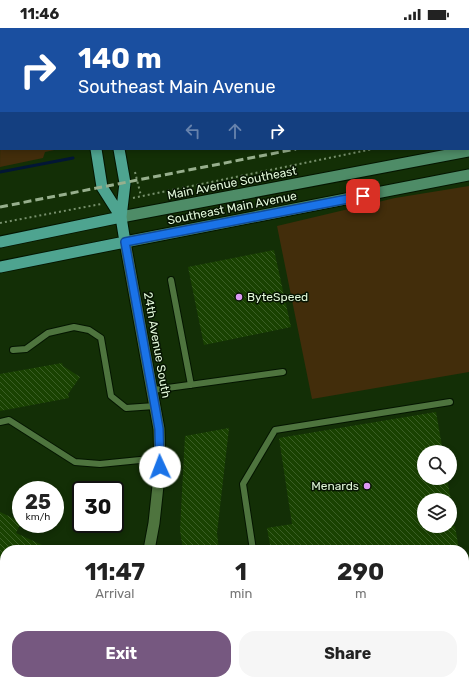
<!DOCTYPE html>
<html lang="en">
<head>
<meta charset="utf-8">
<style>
	body { margin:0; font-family:Rubik,sans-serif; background:#f6f6f6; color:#222; height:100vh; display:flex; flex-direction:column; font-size:15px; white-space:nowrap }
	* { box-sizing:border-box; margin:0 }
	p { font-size:13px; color:#767676 }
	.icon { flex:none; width:22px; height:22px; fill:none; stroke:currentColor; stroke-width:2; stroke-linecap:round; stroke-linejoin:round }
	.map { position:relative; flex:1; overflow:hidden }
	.side { position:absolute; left:0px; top:517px; width:469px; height:140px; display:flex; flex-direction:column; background:#fff; border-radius:16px 16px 0 0; box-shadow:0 2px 6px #0003 }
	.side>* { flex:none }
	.guide { position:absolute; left:0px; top:0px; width:469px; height:122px; box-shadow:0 2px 6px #0003; background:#1a4fa0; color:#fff; overflow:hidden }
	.controls { position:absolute; left:417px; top:417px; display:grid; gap:8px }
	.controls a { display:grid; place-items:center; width:40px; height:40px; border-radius:50%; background:#fff; box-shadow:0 2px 6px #0003; font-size:20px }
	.speed { position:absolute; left:12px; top:453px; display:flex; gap:8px; font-size:20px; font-weight:700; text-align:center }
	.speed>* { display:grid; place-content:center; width:52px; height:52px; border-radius:50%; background:#fff; box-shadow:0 2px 6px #0003; line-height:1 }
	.speed small { font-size:10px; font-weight:400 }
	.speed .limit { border:2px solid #111; border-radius:6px; background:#fff; color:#111 }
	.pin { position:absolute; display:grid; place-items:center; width:34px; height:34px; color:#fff; margin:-17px; border-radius:8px; box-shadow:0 2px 6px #0006 }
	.me { position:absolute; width:44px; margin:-22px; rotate:358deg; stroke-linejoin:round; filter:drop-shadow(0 0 3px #0008) }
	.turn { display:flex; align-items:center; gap:14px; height:84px; padding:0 12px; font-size:18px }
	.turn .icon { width:52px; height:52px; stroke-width:2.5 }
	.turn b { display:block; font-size:28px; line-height:34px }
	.lanes { display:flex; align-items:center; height:38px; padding:0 12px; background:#0003; justify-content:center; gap:20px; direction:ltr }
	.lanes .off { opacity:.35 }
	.eta { display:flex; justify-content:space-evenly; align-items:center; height:68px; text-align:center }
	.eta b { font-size:24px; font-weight:700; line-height:28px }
	.cta { display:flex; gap:8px; margin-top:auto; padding:8px 12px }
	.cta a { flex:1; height:46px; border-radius:16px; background:#765880; color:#fff; font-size:16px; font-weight:700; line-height:46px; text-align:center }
	.cta a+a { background:#f6f6f6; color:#222 }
	.status { display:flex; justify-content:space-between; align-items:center; height:28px; padding:0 20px; background:#fff; direction:ltr }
	.status svg { height:11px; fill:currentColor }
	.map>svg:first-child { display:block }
	.green { fill:#422d0b }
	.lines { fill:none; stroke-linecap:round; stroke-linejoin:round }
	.stream { stroke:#021635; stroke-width:3 }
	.building { fill:url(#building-back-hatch) }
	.service-casing { stroke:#041500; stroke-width:8 }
	.minor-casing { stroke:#041500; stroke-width:13 }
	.secondary-casing { stroke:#041500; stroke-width:13 }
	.primary-casing { stroke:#041500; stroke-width:13 }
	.path { stroke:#77906c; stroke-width:2; stroke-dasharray:2 3; stroke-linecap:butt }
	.service { stroke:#4e743e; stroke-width:6 }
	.minor { stroke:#4e743e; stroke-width:11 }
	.secondary { stroke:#4e8c67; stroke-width:11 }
	.primary { stroke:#4ea490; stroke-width:11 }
	.rail { stroke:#97af8d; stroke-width:3; stroke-dasharray:8 4; stroke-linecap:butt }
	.route-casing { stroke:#114b97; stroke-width:10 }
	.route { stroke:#1a73e8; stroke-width:7 }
	.poi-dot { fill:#dd99f4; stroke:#061402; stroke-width:1.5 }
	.labels { text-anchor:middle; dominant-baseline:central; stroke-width:3; stroke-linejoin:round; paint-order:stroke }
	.street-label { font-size:12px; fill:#e1f7d9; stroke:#061402 }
	.poi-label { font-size:12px; fill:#e1f7d9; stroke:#061402; text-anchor:start }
</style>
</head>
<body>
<div class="status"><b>11:46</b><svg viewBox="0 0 49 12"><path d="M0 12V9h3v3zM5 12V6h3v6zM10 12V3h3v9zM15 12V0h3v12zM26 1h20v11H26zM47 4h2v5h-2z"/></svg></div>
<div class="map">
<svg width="469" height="657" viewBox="0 0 469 657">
	<defs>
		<pattern id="building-back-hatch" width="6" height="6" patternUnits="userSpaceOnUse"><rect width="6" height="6" fill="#194201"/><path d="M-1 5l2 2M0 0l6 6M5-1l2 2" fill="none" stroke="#3a5e25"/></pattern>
	</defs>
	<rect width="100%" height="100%" fill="#132f06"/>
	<path class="green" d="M123 0H469V44L468 1Z
		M1 25V121H59L45 124 43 130 0 139Z
		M469 158V344L312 371 277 198 395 170Z"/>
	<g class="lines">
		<path class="stream" d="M468 50 469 49
			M0 144 73 130"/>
	</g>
	<path class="building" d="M274 222 291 299 204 317 188 239Z
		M62 335 63 338 80 349 68 366 69 370 0 383V346Z
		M436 384 443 424H424V450H447L451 472H424V498H455L459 522H271L267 500 292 496 279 410Z
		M229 400 217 505 219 522H183L180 502 185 408Z
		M0 484 21 494 16 505 53 522H5V527L0 538Z"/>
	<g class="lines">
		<g class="service-casing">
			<path id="service" d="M171 252 191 357
				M13 322 26 321 48 305 74 299 89 302 101 310 111 368 126 380 155 378
				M153 362 283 344
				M0 394 9 392 75 434 100 436 160 430
				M253 522 243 456 275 402 450 374
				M274 652V657"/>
		</g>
		<g class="minor-casing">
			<path id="minor" d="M125 214 159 401 160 439 154 495 149 522
				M97 657 100 652"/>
		</g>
		<g class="secondary-casing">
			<path id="secondary" d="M121 189 469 123
				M125 214 469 147"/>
		</g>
		<g class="primary-casing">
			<path id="primary" d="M76 0V1
				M100 0V1
				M96 121 102 159 121 189
				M0 214 121 189
				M0 239 125 214 121 189 125 155 119 121"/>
		</g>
		<path class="path" d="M122 0V1
			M468 102H469
			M135 144 141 168
			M133 170 373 121
			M0 195 101 176"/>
		<use href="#service" class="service"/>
		<use href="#minor" class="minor"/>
		<use href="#secondary" class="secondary"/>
		<use href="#primary" class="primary"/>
		<path class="rail" d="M468 87 469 86
			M0 179 296 121"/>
	</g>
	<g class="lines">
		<g class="route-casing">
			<path id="route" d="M160 439 159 401 155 378 125 214 363 168"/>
		</g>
		<use href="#route" class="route"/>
	</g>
	<g class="poi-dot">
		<circle cx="239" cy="269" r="4"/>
		<circle cx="367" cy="458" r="4"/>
	</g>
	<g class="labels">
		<g class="street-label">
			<text transform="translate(232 155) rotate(-11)">Main Avenue Southeast</text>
			<text transform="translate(232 180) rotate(-11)">Southeast Main Avenue</text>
			<text transform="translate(157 317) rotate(80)">24th Avenue South</text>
		</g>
		<g class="poi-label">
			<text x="247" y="269">ByteSpeed</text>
			<text x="359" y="458" text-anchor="end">Menards</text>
		</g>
	</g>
</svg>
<div class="controls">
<a><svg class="icon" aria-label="search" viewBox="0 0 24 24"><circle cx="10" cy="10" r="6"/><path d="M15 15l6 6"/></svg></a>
<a><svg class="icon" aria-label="layers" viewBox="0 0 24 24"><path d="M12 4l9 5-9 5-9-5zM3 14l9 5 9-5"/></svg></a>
</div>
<div class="speed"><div>25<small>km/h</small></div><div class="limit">30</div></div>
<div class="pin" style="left:363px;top:168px;background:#d93025"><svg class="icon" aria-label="arrive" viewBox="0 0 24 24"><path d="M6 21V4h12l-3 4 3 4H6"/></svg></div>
<svg class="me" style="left:160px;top:439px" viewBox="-20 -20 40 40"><circle r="19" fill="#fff"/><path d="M0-13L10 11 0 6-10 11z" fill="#1a73e8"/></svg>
<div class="guide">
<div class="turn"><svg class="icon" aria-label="right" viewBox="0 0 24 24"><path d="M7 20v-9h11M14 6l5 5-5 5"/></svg><div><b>140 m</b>Southeast Main Avenue</div></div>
<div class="lanes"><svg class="icon off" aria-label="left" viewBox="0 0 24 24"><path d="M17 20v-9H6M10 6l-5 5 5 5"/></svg><svg class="icon off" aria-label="ahead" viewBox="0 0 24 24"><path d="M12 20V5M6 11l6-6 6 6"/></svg><svg class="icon" aria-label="right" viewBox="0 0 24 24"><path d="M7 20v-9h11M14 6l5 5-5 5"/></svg></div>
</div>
<section class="side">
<div class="eta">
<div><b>11:47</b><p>Arrival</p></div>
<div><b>1</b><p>min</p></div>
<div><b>290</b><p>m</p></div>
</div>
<div class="cta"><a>Exit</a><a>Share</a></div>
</section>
</div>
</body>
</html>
